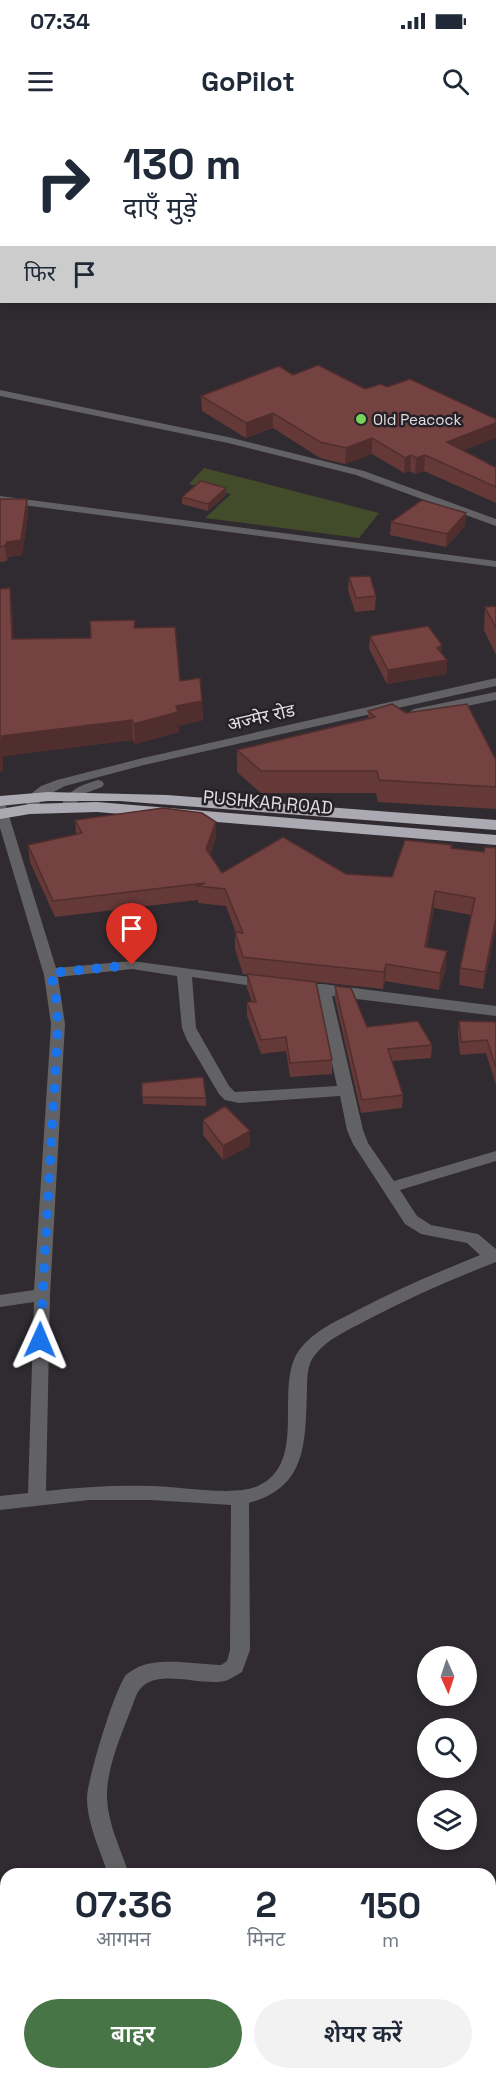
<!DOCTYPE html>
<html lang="hi">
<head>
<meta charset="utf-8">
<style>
	body { margin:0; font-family:"Space Grotesk","Noto Sans Devanagari",sans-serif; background:#f2f2f3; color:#1f2937; height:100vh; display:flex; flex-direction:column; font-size:22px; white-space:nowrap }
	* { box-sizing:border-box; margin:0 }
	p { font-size:20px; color:#747a83 }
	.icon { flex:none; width:33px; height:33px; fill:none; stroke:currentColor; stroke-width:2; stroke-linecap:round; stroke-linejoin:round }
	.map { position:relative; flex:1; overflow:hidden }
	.sheet { position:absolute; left:0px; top:1748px; width:496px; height:212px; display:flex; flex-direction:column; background:#fff; border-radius:18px 18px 0 0; box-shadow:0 3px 9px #0003 }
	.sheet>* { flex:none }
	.banner { position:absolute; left:0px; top:0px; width:496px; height:183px; box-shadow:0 3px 9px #0003; background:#fff; color:#1f2937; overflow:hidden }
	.needle { width:39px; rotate:177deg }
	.fabs { position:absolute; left:417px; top:1526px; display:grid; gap:12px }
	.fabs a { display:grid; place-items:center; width:60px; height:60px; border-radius:50%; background:#fff; box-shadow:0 3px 9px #0003; font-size:30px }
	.pin { position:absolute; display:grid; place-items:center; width:51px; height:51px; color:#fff; margin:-62px -26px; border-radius:50% 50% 50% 0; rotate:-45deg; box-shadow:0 0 6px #0007 }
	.pin .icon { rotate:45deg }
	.me { position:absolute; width:66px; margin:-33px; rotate:1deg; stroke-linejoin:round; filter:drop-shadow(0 0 4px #0008) }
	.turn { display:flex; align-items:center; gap:21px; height:126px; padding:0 24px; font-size:27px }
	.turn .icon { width:78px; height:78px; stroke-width:2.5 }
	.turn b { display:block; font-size:42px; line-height:51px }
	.then { display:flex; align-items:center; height:57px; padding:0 24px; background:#0003; gap:12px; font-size:22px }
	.eta { display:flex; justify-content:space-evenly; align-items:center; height:102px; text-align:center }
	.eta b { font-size:36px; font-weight:600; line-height:42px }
	.button { display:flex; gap:12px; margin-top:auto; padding:12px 24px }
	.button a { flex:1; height:69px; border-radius:36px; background:#477546; color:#fff; font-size:24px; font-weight:600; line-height:69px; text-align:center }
	.button a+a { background:#f2f2f3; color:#1f2937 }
	.status { display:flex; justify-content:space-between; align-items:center; height:42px; padding:0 30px; background:#fff; direction:ltr }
	.status svg { height:16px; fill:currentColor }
	header { display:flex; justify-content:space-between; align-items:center; height:78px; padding:0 24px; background:#fff; font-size:27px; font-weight:600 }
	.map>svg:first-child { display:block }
	.green { fill:#434c2a }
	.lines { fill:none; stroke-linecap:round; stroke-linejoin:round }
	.minor { fill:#626164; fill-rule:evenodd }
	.highway { fill:#aba9b1; fill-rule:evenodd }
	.wall { fill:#643938 }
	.shaded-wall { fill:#512e2e }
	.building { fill:#744241; stroke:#512e2e; stroke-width:1.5 }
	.route { stroke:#1a73e8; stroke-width:10; stroke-dasharray:0 18 }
	.poi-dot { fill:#78d158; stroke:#252127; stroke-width:2 }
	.labels { text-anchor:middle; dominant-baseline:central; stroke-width:5; stroke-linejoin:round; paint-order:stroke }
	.far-poi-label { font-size:15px; fill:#e2dfe3; stroke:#252127; text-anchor:start }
	.street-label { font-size:18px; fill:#e2dfe3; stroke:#252127 }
</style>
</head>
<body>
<div class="status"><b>07:34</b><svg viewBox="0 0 49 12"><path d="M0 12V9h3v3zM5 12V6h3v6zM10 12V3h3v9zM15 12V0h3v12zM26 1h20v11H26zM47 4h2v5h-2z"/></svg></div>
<header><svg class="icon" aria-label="menu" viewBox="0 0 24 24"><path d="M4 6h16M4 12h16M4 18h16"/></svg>GoPilot<svg class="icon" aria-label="search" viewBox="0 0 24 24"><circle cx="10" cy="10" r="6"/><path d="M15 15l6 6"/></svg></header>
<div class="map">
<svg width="496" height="1958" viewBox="0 0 496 1958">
	<rect width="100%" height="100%" fill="#2f2b31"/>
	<path class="green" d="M204 348 379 393 359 418 205 398 231 374 189 364Z"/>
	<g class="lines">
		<path class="minor" d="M76 0H86L88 2H77Z
			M422 0H431L433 2H423Z
			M495 30H496V35H495Z
			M495 98H496V104H495Z
			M0 101H2V107H0Z
			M0 270 228 317 364 351 496 399V406L356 355 228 323 0 276Z
			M0 376 496 441V447L0 382Z
			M496 558V566L144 645 65 666 42 678 35 692 30 693 24 689 32 673 41 666 57 660 143 638Z
			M496 572V580L414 597 408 593 414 589Z
			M98 660 102 661 104 664 102 667 83 674 71 690H61L60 687C69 670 80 665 98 660Z
			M0 682 6 686 56 848 132 841 272 860 274 863 272 866 267 868 192 857 196 908 229 966 235 972 337 966 317 874 291 870 289 867 291 864H323L496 886V896L332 876 363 1010 368 1023 394 1061 496 1031V1041L400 1070 417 1096 431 1105 478 1114 496 1129V1142C452 1159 409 1178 367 1200 349 1210 328 1218 315 1235 307 1244 307 1259 307 1270 305 1321 308 1367 249 1383L250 1530 242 1552C236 1555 231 1559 225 1561 197 1567 150 1544 136 1576 125 1607 106 1645 107 1678 108 1704 121 1730 129 1754H108C100 1730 87 1703 87 1678 87 1660 115 1568 126 1555 129 1552 135 1549 138 1547 161 1537 195 1544 221 1545L227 1541 230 1530 231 1385 151 1380H89L0 1390V1376L28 1373 34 1182 0 1187V1175L34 1170 51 904 44 855 0 708ZM132 849 177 856 182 908 187 920 219 974 225 980 239 983 340 976 347 1010 353 1024 405 1104 421 1114 467 1123 480 1135C436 1153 393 1171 352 1193 334 1202 313 1212 300 1229 272 1265 310 1342 258 1366 234 1377 178 1366 150 1366 115 1365 81 1367 46 1371L50 1175 65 904 58 857Z
			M138 1953H160V1958H138Z"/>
		<path class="highway" d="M48 672 167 675 496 700V710L119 681H48L0 686V676Z
			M97 682 496 715V725L97 692 30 694 0 699V689L30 684Z"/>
	</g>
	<path class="wall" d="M293 255 464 331 495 347 496 346V383L424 351 415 354 410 351 404 353 372 334 345 344 320 338 273 308 246 318 202 291 201 276Z
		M226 375 208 391 182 384V377Z
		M0 379H27L28 394 22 435 8 437 7 441 0 442Z
		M391 402 465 406 446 427 390 415Z
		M349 457 376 476 375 490 355 492 348 470Z
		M0 469 12 487 13 519 91 518 135 508 180 561 202 581 203 600 178 606 179 612 135 624 133 620 3 636V651L0 652Z
		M496 486V535L484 510 485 487Z
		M370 516 441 533 447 540 446 554 387 564 369 529Z
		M368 591 406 593 496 640V689L378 682 376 673H261L237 652V630L368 598Z
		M75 700 216 718 210 735 222 753 346 754 392 757 452 725V728L484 732 496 728V807L483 869 459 865 460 848 471 795 434 788 427 827 446 848 439 870 385 861 383 869 243 854 235 829V812L236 813 226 786 198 783V780L55 797 30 742 28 725 76 714Z
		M247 854 332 940V954L290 957 286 931 261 934 247 896V882H252L247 868Z
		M335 866 367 907 432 925 431 938 392 941 403 975 402 988 361 993 335 879Z
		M459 901 496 902V965L486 933 460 935 458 914Z
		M142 963 206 978V986L143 984Z
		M203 1000 250 1026 223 1040 203 1015Z"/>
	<path class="shaded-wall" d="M273 293V308L246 318V303Z
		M496 303V318L446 337 447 322Z
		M372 318V334L345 344 346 328Z
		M411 335 410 351 404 353 405 338Z
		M425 335 424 351 415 354 416 338Z
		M226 368V375L208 391V384Z
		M27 379 28 394 22 435 8 437 7 441 5 426 7 422Z
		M466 393 465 406 446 427 447 414Z
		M10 468 12 487 14 538 12 519Z
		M442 525 441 539 437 528Z
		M447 540 446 554 387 564 388 550Z
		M202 581 203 600 178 606 179 612 135 624 134 604 176 586Z
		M132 600 133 620 3 636V651L0 652V631L2 616Z
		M216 702V718L207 745 206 729Z
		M435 771 434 788 424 844 425 827Z
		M496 798V807L483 869 485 852Z
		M447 831 446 848 439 870 440 853Z
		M386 844 385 861 383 869 384 852Z
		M250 1011V1026L223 1040V1026Z"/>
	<path class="building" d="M318 245 365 269 381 264 387 267 410 259 496 299V303L447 322 495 347 496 346V367L425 335 416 338 411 335 405 338 372 318 346 328 320 322 273 293 246 303 201 276 279 246 293 255Z
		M201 361 226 368 208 384 182 377Z
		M0 379H27L21 420 7 422 5 426 0 427Z
		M422 380 466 393 447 414 391 402Z
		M370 456 376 476 356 478 349 457Z
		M10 468 12 519 91 518 90 501 135 500 134 508 175 507 180 561 200 558 202 581 176 586 178 592 134 604 132 600 2 616 1 631H0V469Z
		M496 486V508L485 487Z
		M428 506 442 525 437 528 447 540 388 550 370 516Z
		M392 584 406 593 467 584 496 640V667L379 660 377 651H261L237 630 375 597 368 591Z
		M163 688 202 693 216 702 206 729 222 753 283 717 346 754 392 757 405 720 452 725 451 728 484 732 485 727 496 728V798L485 852 460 848 475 778 435 771 425 827 447 831 440 853 386 844 384 852 243 837 235 812 243 813 225 769 198 766 205 763 53 781 28 725 82 713 75 700Z
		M247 854 316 862 332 940 290 943 286 917 261 920 247 882H256Z
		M335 866 351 868 367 907 418 901 432 925 388 929 403 975 362 980Z
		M459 901 496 902V948L487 920 461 922Z
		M203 957 206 978 142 977V963Z
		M225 986 250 1011 223 1026 203 1000Z"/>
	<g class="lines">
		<path class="route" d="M40 1220 58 904 56 879 51 853 132 845"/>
	</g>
	<circle class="poi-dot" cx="361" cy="299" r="6"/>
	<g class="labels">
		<g class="far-poi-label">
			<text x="373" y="299">Old Peacock</text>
		</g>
		<g class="street-label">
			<text transform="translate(261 597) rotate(-13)">अज्मेर रोड</text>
			<text transform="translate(268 682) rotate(5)">PUSHKAR ROAD</text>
		</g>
	</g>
</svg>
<div class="fabs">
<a><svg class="needle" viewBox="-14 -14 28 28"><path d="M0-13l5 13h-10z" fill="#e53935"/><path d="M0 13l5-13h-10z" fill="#747a83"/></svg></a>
<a><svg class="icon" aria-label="search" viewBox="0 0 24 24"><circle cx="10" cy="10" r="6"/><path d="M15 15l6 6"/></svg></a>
<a><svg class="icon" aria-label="layers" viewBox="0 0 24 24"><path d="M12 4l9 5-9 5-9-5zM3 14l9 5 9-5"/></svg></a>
</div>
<div class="pin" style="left:132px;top:845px;background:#d93025"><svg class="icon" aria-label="arrive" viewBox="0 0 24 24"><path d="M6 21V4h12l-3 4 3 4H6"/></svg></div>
<svg class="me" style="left:40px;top:1220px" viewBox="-20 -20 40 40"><path d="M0-17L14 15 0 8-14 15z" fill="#1a73e8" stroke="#fff" stroke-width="4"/></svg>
<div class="banner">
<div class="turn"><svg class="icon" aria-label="right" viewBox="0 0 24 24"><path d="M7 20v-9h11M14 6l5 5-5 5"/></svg><div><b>130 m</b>दाएँ मुड़ें</div></div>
<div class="then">फिर<svg class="icon" aria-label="arrive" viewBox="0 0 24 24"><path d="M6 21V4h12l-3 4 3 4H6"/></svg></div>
</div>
<section class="sheet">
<div class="eta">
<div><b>07:36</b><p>आगमन</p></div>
<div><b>2</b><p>मिनट</p></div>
<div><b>150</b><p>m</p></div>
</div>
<div class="button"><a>बाहर</a><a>शेयर करें</a></div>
</section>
</div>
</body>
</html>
